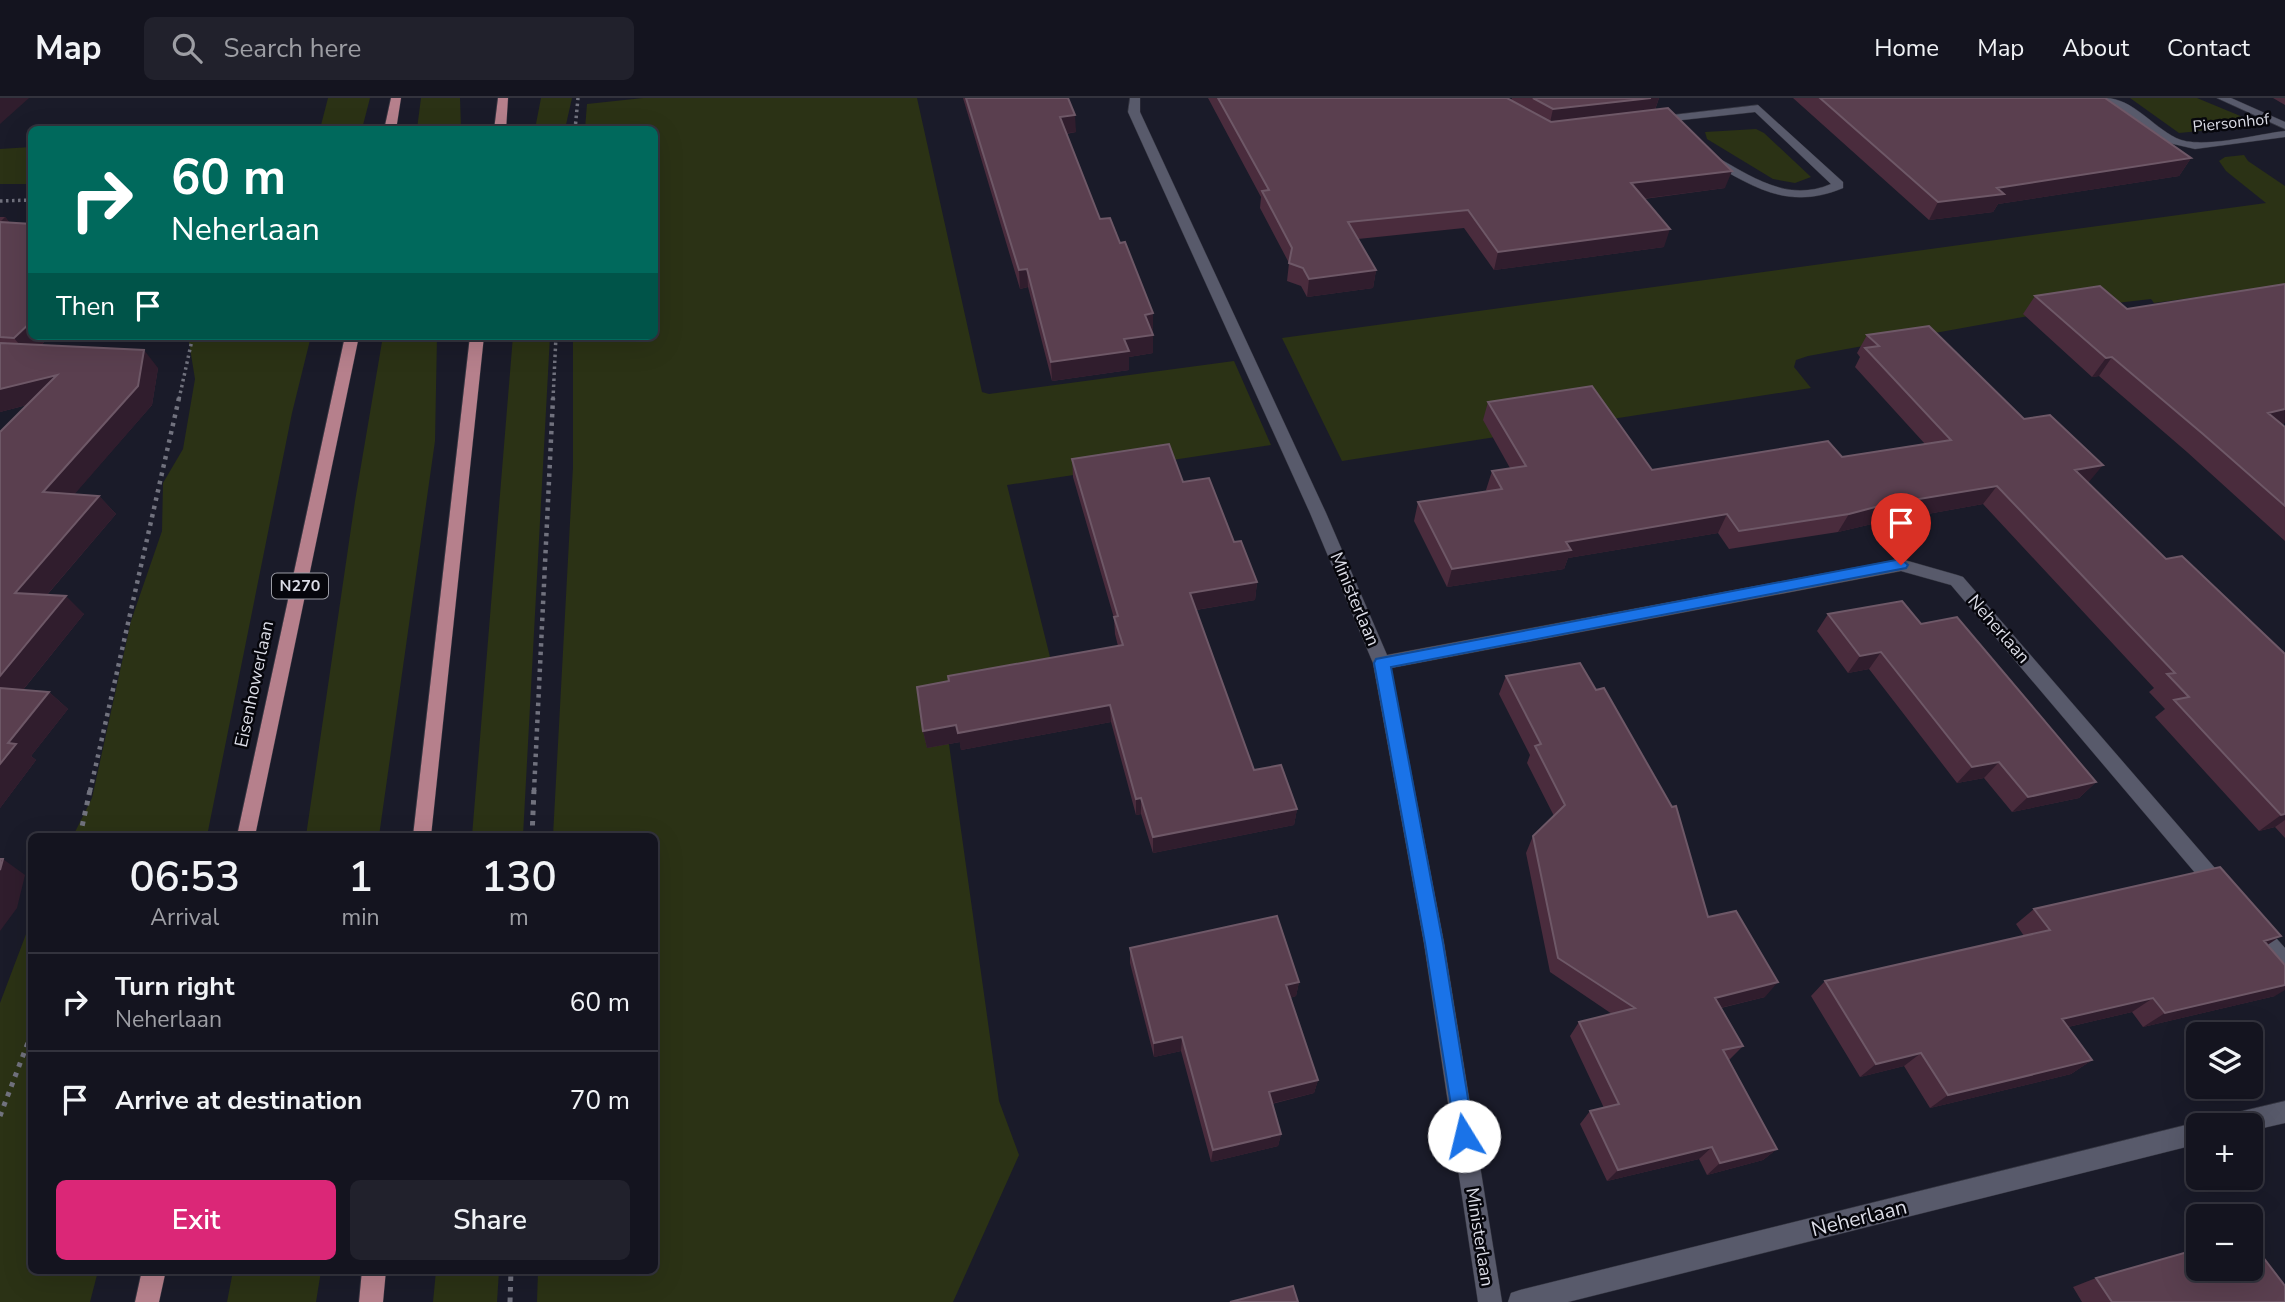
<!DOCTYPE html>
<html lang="en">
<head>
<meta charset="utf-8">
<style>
	body { margin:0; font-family:"Nunito Sans",sans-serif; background:#21212c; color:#f1f3f6; height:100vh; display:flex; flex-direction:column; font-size:26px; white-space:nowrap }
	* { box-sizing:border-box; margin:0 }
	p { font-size:23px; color:#9d9ea4 }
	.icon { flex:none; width:38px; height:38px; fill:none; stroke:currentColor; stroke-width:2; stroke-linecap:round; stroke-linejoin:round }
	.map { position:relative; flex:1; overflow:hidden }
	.drawer { position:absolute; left:28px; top:735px; width:630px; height:441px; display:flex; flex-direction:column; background:#14141f; border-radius:10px; box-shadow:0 7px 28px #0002,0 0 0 2px #33333d }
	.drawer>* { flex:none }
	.hud { position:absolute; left:28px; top:28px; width:630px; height:214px; border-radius:10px; box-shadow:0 7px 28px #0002,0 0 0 2px #33333d; background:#00695c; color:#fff; overflow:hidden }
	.controls { position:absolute; left:2186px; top:924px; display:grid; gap:14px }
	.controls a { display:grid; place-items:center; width:77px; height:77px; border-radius:10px; background:#14141f; box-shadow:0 7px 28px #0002,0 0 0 2px #33333d; font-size:35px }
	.pin { position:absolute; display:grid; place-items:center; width:60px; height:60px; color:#fff; margin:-72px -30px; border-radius:50% 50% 50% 0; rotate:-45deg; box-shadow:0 0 7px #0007 }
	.pin .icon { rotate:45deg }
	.me { position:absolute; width:77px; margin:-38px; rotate:351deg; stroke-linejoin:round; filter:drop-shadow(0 0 5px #0008) }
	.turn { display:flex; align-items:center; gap:24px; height:147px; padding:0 28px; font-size:32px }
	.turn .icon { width:91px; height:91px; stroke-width:2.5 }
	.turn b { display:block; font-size:49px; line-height:60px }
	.then { display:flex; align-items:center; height:66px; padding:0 28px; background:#0003; gap:14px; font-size:26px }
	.eta { display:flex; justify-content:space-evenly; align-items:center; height:119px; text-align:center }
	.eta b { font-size:42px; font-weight:600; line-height:49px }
	.action { display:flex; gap:14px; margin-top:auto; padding:14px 28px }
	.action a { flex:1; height:80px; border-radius:10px; background:#db2777; color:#fff; font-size:28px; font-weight:600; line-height:80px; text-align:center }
	.action a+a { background:#21212c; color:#f1f3f6 }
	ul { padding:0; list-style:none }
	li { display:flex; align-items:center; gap:21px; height:98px; padding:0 28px; border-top:2px solid #33333d }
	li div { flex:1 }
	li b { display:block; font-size:26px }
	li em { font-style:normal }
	header { display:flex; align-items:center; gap:42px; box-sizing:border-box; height:98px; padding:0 35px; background:#14141f; border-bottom:2px solid #33333d }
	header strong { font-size:33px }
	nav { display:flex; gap:38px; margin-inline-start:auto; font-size:24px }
	.search { width:490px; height:63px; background:#21212c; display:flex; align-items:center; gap:18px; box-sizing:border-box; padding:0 24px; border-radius:10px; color:#9d9ea4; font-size:26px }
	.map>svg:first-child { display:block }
	.green { fill:#2b3215 }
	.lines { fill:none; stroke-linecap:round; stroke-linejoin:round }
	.street-casing { stroke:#343540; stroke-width:1 }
	.primary-casing { stroke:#343540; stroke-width:1 }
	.path-far2 { stroke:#71727e; stroke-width:3.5; stroke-dasharray:2.5 3.5; stroke-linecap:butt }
	.path-far1 { stroke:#71727e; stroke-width:4.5; stroke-dasharray:3.5 5; stroke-linecap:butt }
	.path { stroke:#71727e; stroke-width:5; stroke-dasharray:4.5 6; stroke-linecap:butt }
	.street { fill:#585a6b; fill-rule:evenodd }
	.primary { fill:#b6808c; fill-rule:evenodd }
	.wall { fill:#4a2c3d }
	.shaded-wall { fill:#301d2d }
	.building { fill:#5a3f4f; stroke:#6e5867; stroke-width:2 }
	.route { fill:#1a73e8; stroke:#114b97; stroke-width:2 }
	.labels { text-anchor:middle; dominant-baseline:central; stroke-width:5; stroke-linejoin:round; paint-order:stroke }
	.far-street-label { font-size:16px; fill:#dbdce6; stroke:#06060c }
	.shield { fill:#06060c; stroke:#9b9ca5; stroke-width:2 }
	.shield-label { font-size:16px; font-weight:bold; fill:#dbdce6 }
	.street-label { font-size:18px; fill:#dbdce6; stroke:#06060c }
	.near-street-label { font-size:21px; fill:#dbdce6; stroke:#06060c }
</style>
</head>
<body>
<header>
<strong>Map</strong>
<div class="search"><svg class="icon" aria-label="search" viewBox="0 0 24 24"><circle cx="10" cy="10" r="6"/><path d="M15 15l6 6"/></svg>Search here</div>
<nav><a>Home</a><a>Map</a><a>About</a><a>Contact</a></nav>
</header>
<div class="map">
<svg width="2285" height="1204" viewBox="0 0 2285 1204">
	<rect width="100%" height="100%" fill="#1a1b29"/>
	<path class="green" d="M328 0H370L362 31H320Z
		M421 0H460L461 31H417Z
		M541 0H572L565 31H535Z
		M643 0H917L982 294 989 296 1234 263 1271 347 1007 387 1053 571 946 625 999 1003 1019 1057 953 1204H537L538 1173 654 1172V738H553L573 369V238H654V32L585 31 587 6Z
		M2130 0H2197L2250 22V28L2179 35Z
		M1756 31 1764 35 1811 79 1795 85 1773 81 1707 41 1705 34Z
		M31 49V86H0V51Z
		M2244 57 2248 63 2285 88V187L2154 205 2151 201 2073 210 1808 258 1796 262 1794 269 1811 290 1342 363 1282 240 2266 105 2226 73 2219 63 2225 59Z
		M188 238H311L292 315 207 738H73L92 700 131 523 162 433 163 385 183 351 195 281Z
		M383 238H437L435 343 379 738H306L355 403Z
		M513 238H550L523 738H472Z
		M31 823 32 1172 98 1173 90 1204H0V905Z
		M233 1173H321L316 1204H227Z
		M436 1173H499L497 1204H433Z"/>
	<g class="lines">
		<g class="street-casing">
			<path id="street" d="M1130 0H1140V14L1326 415 1387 557 1901 461 1957 477 1963 479 2227 784 2230 790 2227 796 2220 799 2213 796 1951 487 1901 473 1391 570 1444 845 1502 1204H1478L1424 845 1373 565 1310 415 1128 14Z
				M2105 0C2132 0 2152 28 2176 40 2200 52 2258 36 2285 33V39L2195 51 2169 45Z
				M2217 0H2231L2285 24V31Z
				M1758 7 1843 84V90C1788 113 1753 89 1705 61V57H1713C1751 78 1787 105 1831 86L1755 14 1655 25 1649 22 1655 19Z
				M2254 820 2261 823 2285 850V874L2278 872 2247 835 2244 829 2247 823Z
				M2285 1003V1025L2250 1033V1027H2219L2222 1019 2230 1016Z
				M2198 1024 2206 1027H2198V1046L1568 1204H1508L1511 1195 1520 1192Z"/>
		</g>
		<g class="primary-casing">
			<path id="primary" d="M391 0H401L396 32H384Z
				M498 0H508L506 32H494Z
				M345 238H359L255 738H237Z
				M470 238H484L431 738H413Z
				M142 1172H166L159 1204H135Z
				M362 1172H386L383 1204H359Z"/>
		</g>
		<path class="path-far2" d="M575 32 578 0
			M0 103 32 102
			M179 301 192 242 190 238
			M553 301 556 238"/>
		<path class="path-far1" d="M90 693 179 300
			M534 693 553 300"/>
		<path class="path" d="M80 738 90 692
			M532 738 534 692
			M0 1018 32 934
			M510 1204 511 1172"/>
		<use href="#street" class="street"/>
		<use href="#primary" class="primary"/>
	</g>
	<path class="wall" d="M963 0H1068L1076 34 1066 36 1100 121 1153 234H1152L1153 237V255L1129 259V272L1052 283 1028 189 1020 191Z
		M1208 0H1507L1511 2 1512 0H1659L1655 12 1725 90 1644 101 1664 149 1494 172 1464 130 1358 141 1376 172 1373 190 1307 199 1301 188 1287 183 1289 165 1260 110 1261 99Z
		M1793 0H2105L2191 60 2179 78 1998 106 1993 114 1929 122Z
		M2273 0H2285V7Z
		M0 119H5L10 125 32 238H50L41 247 158 270 152 307 74 396 99 398 116 416 47 497 84 516 23 592 49 594 68 611 31 658 36 662 0 710 27 307 0 314Z
		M2285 186V325L2281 326 2285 329V443L2187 354 2099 278 2092 279 2023 216 2035 198 2127 211Z
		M1867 237 2089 385 2166 461 2285 556V740L2275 729 2259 733 2155 619 2165 611 2149 594 2154 590 1983 406 1872 426 1838 434 1729 451 1718 435 1568 460 1564 471 1447 489 1414 423 1418 404 1487 393 1486 392 1492 373 1510 370 1483 322 1488 304 1652 372 1842 359 1925 346 1855 269 1860 259 1857 255Z
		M1072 361 1183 384 1234 444 1257 484 1255 502 1196 512 1254 672 1297 711 1294 727 1153 755 1141 716 1136 717 1111 624 961 652 960 644 927 650 923 633 949 583 1118 548 1115 536 1114 520 1073 379Z
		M1828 516 1921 526 2096 684 2079 700 2012 714 1984 680 1957 685 1869 571 1848 575 1817 533Z
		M1506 578 1708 819 1765 899 1721 910 1743 948 1729 962 1777 1051 1763 1062 1707 1077 1699 1061 1607 1083 1580 1026 1590 1013 1604 1010 1570 938 1579 924 1612 916 1550 874 1526 755 1533 738 1554 718 1527 665 1530 657 1499 596Z
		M2034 811 2267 847 2275 898 2143 929 2132 914 2068 929 2092 962 2071 976 1930 1010 1904 968 1860 979 1811 898 1825 883 2024 838 2016 826Z
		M1130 850 1299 884 1296 898 1290 900 1318 982 1314 995 1272 1006 1281 1036 1278 1048 1211 1064 1181 953 1154 959 1130 865Z
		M2096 1180 2285 1204H2082L2073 1189Z"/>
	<path class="shaded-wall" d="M0 0H29L0 26Z
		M1651 0H1659L1653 17 1549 29 1553 11Z
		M1075 17 1076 34 1061 36 1060 19Z
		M2191 60 2179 78 1998 106 1993 114 1929 122 1938 104 1997 90Z
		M1732 73 1725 90 1625 103 1631 85Z
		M5 119 20 137 0 124Z
		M1670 131 1664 149 1494 172 1498 154Z
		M1027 171 1028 189 1020 191 1019 172Z
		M1376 172 1373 190 1307 199 1309 181Z
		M1153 215V234L1145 235V217Z
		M32 223V238H50L29 258 14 240Z
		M1153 237V255L1129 259V272L1052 283 1051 264 1124 241Z
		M144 252 158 270 152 307 60 413 43 394Z
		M2112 259 2099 278 2092 279 2106 260Z
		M57 277 72 295 0 314V291Z
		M2285 311V325L2251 334 2268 315Z
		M2103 367 2088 385 2075 372Z
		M1997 388 1983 406 1872 426 1838 434 1849 416 1883 407Z
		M99 398 116 416 33 513 15 495Z
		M1727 416 1718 435 1568 460 1564 471 1447 489 1452 471 1566 444Z
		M1257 484 1255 502 1189 513 1190 495Z
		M66 498 84 516 9 609 0 601V578Z
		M1881 554 1869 571 1848 575 1860 558Z
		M49 594 68 611 31 658 36 662 0 710V666L8 645Z
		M1110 607 1111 624 961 652 958 635Z
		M956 627 960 644 927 650 923 633Z
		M1999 664 1984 680 1957 685 1972 669Z
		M2096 684 2079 700 2012 714 2028 699Z
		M1141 700V716L1136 717V701Z
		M1297 711 1294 727 1153 755V739Z
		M2285 716V722L2275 729 2259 733 2281 717Z
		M3 761 25 777 17 810 0 833V772Z
		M2281 838 2257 854 2264 843Z
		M1299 884 1296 898 1283 902 1286 887Z
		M1778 884 1765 899 1703 914 1715 900Z
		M2285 887V892L2275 898 2143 929 2165 915Z
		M2153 900 2132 914 2042 935 2062 921Z
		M1182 939 1181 953 1154 959V945Z
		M1921 955 1904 968 1860 979 1876 966Z
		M2092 962 2071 976 1930 1010 1948 997Z
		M1318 982 1314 995 1266 1007 1269 994Z
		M1281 1036 1278 1048 1211 1064 1213 1052Z
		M1712 1049 1699 1061 1607 1083 1618 1072Z
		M1777 1051 1763 1062 1707 1077 1720 1065Z"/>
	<path class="building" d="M966 0H1068L1075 17 1060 19 1100 121 1110 120 1120 145 1125 144 1153 215 1145 217 1153 237 1124 241 1129 253 1051 264 1027 171 1019 172Z
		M1218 0H1507L1551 24 1668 10 1732 73 1631 85 1670 131 1498 154 1468 112 1348 124 1376 172 1309 181 1303 170 1289 165 1292 150 1262 93 1269 92Z
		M1533 0H1651L1553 11Z
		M1820 0H2105L2191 60 1997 90 2004 96 1938 104Z
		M0 124 32 126V223L14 240 0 239Z
		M2285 186V311L2268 315 2285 329V408L2203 336 2112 259 2106 260 2035 198 2100 188 2127 211Z
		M1929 228 2024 321 2050 317 2103 367 2075 372 2166 461 2182 458 2285 556V716L2281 717 2174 602 2189 599 2167 576 2175 575 1997 388 1883 407 1849 416 1739 433 1727 416 1566 444 1571 452 1452 471 1418 404 1502 391 1492 373 1526 368 1488 304 1592 288 1652 372 1828 343 1842 359 1951 342 1865 250 1879 248 1867 237Z
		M0 245 144 252 138 288 43 394 99 398 15 495 66 498 0 578V334L57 277 0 291Z
		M1169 346 1183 384 1209 380 1234 444 1241 443 1257 484 1190 495 1254 672 1281 667 1297 711 1153 739 1141 700 1136 701 1110 607 958 635 956 627 923 633 917 589 949 583 948 578 1123 547 1114 519 1118 518 1072 361Z
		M1902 503 1921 526 1957 519 2096 684 2028 699 1999 664 1972 669 1881 554 1860 558 1828 516Z
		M1580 565 1596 592 1604 590 1672 709 1676 708 1708 819 1736 813 1778 884 1715 900 1743 948 1723 952 1777 1051 1720 1065 1712 1049 1618 1072 1590 1013 1619 1006 1579 924 1635 910 1558 860 1533 738 1565 707 1535 648 1541 646 1506 578Z
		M0 590 49 594 8 645 16 646 0 666Z
		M0 761H3L0 772Z
		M2220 769 2281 838 2264 843 2285 867V887L2165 915 2153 900 2062 921 2092 962 1948 997 1921 955 1876 966 1825 883 2050 832 2034 811Z
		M1277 818 1299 884 1286 887 1318 982 1269 994 1281 1036 1213 1052 1182 939 1154 945 1130 850Z
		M2250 1142 2285 1188V1204H2112L2096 1180 2198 1151V1171H2250Z
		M1293 1188 1298 1204H1230Z"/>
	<path class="route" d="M1901 461 1908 467 1906 470 1391 569 1443 845 1474 1038 1471 1045 1464 1048 1457 1045 1425 845 1374 565 1376 561Z"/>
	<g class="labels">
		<g class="far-street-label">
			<text transform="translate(2231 25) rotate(-6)">Piersonhof</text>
		</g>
		<rect class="shield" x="272" y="475.5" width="56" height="25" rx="5"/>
		<g class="shield-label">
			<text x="300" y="488">N270</text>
		</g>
		<g class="street-label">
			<text transform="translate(1355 501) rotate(67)">Ministerlaan</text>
			<text transform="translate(1999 531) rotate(49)">Neherlaan</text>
			<text transform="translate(254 586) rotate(-78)">Eisenhowerlaan</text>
			<text transform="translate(1480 1139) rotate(81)">Ministerlaan</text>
		</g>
		<g class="near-street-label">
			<text transform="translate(1859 1120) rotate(-14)">Neherlaan</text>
		</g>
	</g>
</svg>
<div class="controls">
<a><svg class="icon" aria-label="layers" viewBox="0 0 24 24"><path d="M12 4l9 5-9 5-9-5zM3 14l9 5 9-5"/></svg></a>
<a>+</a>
<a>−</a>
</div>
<div class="pin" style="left:1901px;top:467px;background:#d93025"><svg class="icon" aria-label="arrive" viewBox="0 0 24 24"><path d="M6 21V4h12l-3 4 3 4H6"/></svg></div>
<svg class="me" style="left:1464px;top:1038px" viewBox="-20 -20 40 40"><circle r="19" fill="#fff"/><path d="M0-13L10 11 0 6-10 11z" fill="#1a73e8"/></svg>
<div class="hud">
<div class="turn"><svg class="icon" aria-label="right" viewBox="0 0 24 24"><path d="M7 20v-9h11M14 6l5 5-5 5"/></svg><div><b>60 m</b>Neherlaan</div></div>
<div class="then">Then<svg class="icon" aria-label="arrive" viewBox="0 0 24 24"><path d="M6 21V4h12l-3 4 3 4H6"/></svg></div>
</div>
<section class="drawer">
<div class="eta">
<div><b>06:53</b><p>Arrival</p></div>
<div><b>1</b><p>min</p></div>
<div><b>130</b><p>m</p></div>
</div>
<ul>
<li><svg class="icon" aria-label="right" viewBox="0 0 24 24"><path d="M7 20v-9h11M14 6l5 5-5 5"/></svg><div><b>Turn right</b><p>Neherlaan</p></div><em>60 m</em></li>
<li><svg class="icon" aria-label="arrive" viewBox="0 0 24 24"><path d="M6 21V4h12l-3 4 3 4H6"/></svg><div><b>Arrive at destination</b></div><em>70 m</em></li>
</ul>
<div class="action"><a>Exit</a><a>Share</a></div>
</section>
</div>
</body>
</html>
